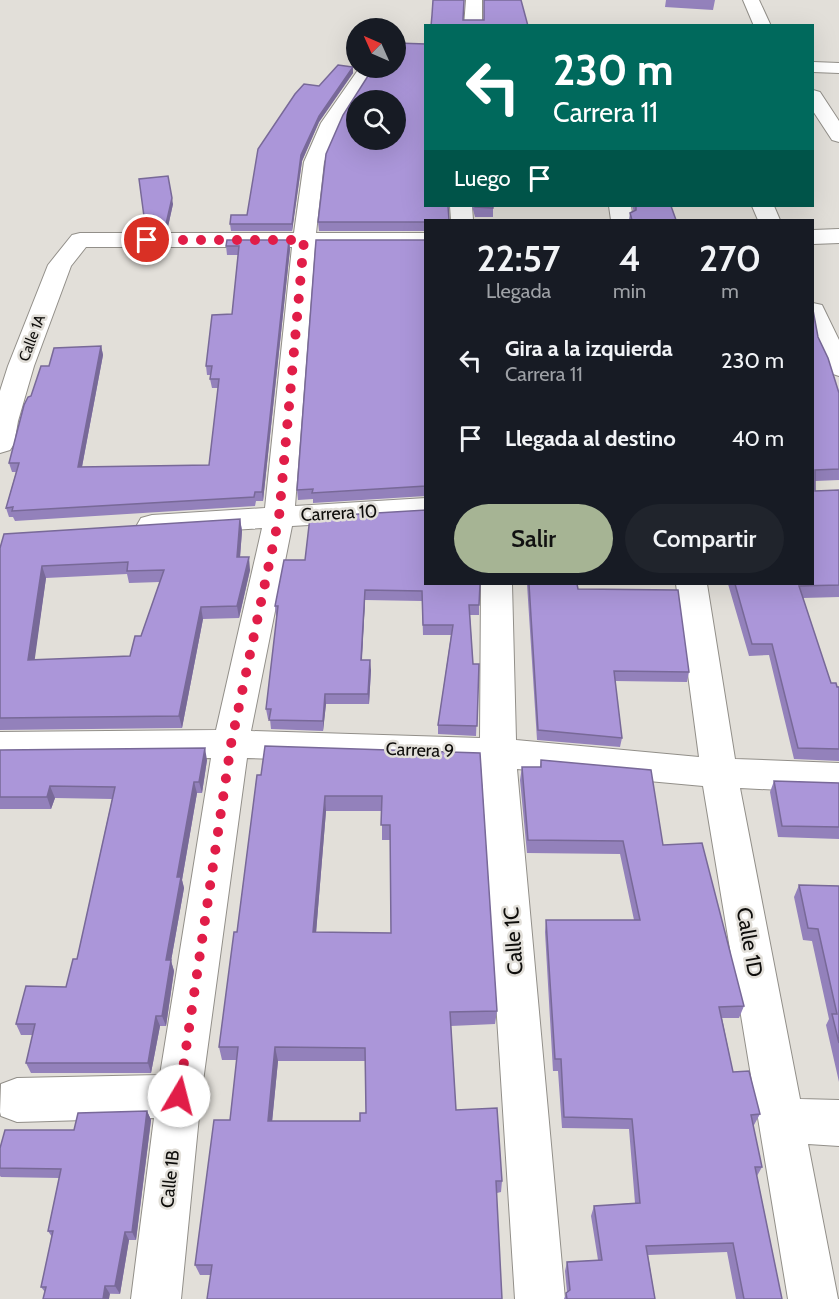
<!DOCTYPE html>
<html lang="es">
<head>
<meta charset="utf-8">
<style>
	body { margin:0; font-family:Cabin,sans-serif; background:#20242c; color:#f1f3f6; height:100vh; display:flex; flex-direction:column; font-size:22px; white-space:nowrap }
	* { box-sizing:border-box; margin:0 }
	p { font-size:20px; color:#9ea1a6 }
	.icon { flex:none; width:33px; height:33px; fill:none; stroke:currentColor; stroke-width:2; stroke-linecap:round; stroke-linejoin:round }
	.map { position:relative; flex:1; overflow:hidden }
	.sheet { position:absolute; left:424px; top:219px; width:390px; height:366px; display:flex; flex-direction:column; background:#171b24; border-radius:0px; box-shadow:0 6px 24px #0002 }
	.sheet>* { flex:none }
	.hud { position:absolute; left:424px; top:24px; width:390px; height:183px; border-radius:0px; box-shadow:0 6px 24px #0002; background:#00695c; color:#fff; overflow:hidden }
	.needle { width:39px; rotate:315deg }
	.tools { position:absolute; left:346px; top:18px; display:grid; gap:12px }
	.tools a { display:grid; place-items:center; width:60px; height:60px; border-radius:50%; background:#171b24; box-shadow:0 6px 24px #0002; font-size:30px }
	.pin { position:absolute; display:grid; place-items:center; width:51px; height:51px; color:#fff; margin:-26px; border:3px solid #fff; border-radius:50%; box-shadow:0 2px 6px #0007 }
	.me { position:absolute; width:66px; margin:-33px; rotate:8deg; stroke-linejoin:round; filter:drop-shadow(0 0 4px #0008) }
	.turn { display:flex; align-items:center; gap:21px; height:126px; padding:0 30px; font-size:27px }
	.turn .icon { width:78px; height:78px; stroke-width:2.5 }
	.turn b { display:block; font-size:42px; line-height:51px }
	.then { display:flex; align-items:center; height:57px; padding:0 30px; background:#0003; gap:12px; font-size:22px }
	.eta { display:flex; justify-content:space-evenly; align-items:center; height:102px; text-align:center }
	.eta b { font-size:36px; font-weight:600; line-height:42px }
	.button { display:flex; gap:12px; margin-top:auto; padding:12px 30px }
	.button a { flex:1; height:69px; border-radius:36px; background:#a6b494; color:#111; font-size:24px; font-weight:600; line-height:69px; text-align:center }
	.button a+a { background:#20242c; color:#f1f3f6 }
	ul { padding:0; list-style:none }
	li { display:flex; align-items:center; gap:18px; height:78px; padding:0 30px }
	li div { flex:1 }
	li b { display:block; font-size:22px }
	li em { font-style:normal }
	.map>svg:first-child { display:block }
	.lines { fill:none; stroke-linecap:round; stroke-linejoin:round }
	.street-casing { stroke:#928f89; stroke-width:2 }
	.street { fill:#fff; fill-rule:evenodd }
	.wall { fill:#9381bb; fill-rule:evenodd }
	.shaded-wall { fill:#786998 }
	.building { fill:#ab96d9; stroke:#786998; stroke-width:1.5; fill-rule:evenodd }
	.route { stroke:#e11d48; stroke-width:10; stroke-dasharray:0 18 }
	.labels { text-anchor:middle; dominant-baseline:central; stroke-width:5; stroke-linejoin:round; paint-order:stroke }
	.far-street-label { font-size:15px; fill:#0e0d0b; stroke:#e2dfd9 }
	.street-label { font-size:18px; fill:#0e0d0b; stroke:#e2dfd9 }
	.near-street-label { font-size:21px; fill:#0e0d0b; stroke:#e2dfd9 }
</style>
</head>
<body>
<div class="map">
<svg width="839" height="1299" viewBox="0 0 839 1299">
	<rect width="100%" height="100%" fill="#e2dfd9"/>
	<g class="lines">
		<g class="street-casing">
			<path id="street" d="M466 0H482V26H464Z
				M743 0H759L771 26H754Z
				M813 62 839 63V73L813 72Z
				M364 68 370 70 373 74 341 123 324 162 316 233H426V247H315L295 506 426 498V518L292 526 251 731 480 738 481 584H512L516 740 699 757 676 584H707L735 759 839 763V793L740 788 800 1099 839 1100V1146L808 1144 838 1299H788L703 786 517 769 565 1299H515L481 766 247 758 201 1096 181 1299H131L154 1118 17 1122 1 1116 0 1112 1 1084 17 1078 160 1075 211 758 0 760V732L216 730 262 528 152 535 141 532 137 525 141 518 152 515 265 508 292 247H86L71 266 34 366 18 421 14 444 10 450 0 453V391L8 366 48 265 72 235 80 233H294L304 162 321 123 358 70Z
				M813 90 820 92 839 121V142L832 140 813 111Z
				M450 206H472L473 220H451Z
				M609 206H631L633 220H611Z
				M752 206H774L780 220H758Z
				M839 229V243L813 244V230Z
				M813 303 822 305 839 340V376L830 373C813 349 813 331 813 303Z"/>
		</g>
		<use href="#street" class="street"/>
	</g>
	<path class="wall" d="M666 0H715L713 10 665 7Z
		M353 67V73L319 122 302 161 292 231H231L230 224 247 215Z
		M139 179 173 204 167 231H146Z
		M472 206H493V217H475Z
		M632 206H671L676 220H629L630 213 634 212Z
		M426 220V231H319L318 222Z
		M289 240 290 249 263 501H256L255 506 15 521 13 517H9L6 508 16 472H12L9 463 31 396 49 366 101 346 103 355 82 467 209 465 218 388H212L210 379 211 375H207L206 366 232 314 238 255H227L226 246Z
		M426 240V496L313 503V499L298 500 297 490Z
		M813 310 818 337 839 393V480L815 481V491L839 490V597L803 598 831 683 839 687V761L794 759 769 655 749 656 728 584H813Z
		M240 519 242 531 240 557 250 570 239 618 203 619 182 728 0 730V548ZM127 574 129 583 160 582 141 636 130 656 34 660 46 578Z
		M305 560 426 584 479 605V615H470L473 664H479L476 736 438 734V725L451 635H423L422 601 365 600 362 660 371 670 369 704H326L323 731 271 729 270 719H268L266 709 277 616H276L275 606Z
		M527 584H577L578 589 689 672 687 682 615 681 622 738 620 747 537 740Z
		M0 750 207 760 202 793H197L182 880 184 888 171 961 174 971 166 1026H160L151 1073H31L26 1063 33 1035H21L16 1024 66 987 77 959 112 799 55 798 51 809H0Z
		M480 753 497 1011 495 1024 451 1026 456 1110 502 1181 501 1192 497 1193 210 1275H200L195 1265 230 1120 237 1060H222L219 1047 237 932 257 775ZM326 811H382V840H390L391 933 316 932ZM278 1061H366V1113L360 1121H272Z
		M541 760 663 845 744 1006 739 1018H722L733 1072 760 1114 754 1125H753L762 1167 757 1176 782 1299H736L727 1252 648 1255 655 1299H564L567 1292 565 1271 567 1262 598 1260 591 1216 594 1206 635 1203 629 1129 562 1128 558 1071H553L545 932 546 920H634L620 854 527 853 520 780 522 767H540Z
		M774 781 839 783V839L778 837 770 792Z
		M799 885 839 886V1082L826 1025 829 1019 812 941 803 940 794 897Z
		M147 1111 151 1120 136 1240H129L120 1294 45 1292 41 1287 52 1237 48 1231 59 1178 1 1177 0 1176V1148L74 1130Z"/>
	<path class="shaded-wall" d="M353 67V73L319 122 302 161 292 231V224L301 155 319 116Z
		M172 198 173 204 167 231 166 224Z
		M289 240 290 249 263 501 262 492Z
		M101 346 103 355 80 477 78 467Z
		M240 519 242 531 239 570 237 557Z
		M249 557 250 570 239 618 237 606Z
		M42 566 46 578 33 672 28 660Z
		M365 590V600L361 670V660Z
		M201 607 203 619 182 728 179 716Z
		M370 660 371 670 369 704 368 694Z
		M325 694 326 704 323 731V721Z
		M205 748 207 760 202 793 199 782Z
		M194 782 197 793 182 880 184 888 171 961 174 971 166 1026 162 1016 166 960 177 877Z
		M50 786 55 798 51 809 47 797Z
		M325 796 326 811 315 946 313 932Z
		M156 1016 160 1026 151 1073 148 1063Z
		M275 1047 278 1061 271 1133 268 1121Z
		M147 1111 151 1120 136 1240 132 1232Z
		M125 1232 129 1240 120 1294 115 1286Z
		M105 1286 110 1294 109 1299H103Z"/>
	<path class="building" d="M433 0H464L463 20H484V0H521L528 26H431L432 15Z
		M396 43 426 44V206H448L449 220H426V222H318L326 154 343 115 373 68H396ZM357 100H396V140H357Z
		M338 65 353 67 319 116 301 155 292 224H230L231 215H247L258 149 295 94 304 84 319 86Z
		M168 176 172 198 166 224H145L139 179Z
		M475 206H493V208L475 207Z
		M636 206H671L676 220H632L630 213 636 210Z
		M227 240H289L262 492H255L254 497 12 511 13 507 6 508 19 463H9L24 405 28 397 31 396 41 366H49L54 348 101 346 78 467 209 465 219 379H210L212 366H206L212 315 232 314 239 246H226Z
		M316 240H426V486L312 493 313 489 297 490Z
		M813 310 818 337 828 358 839 393V469L815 470V491L839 490V585L799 586 831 683H836L837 687H839V749L798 748 772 644H752L735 584H813Z
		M426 510V584H480L479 605H469L473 664H479L477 726 438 725 453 625H423L422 591 365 590 361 660H370L368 694H325L323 721 269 720 271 709H266L278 606H275L284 560H305L310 517Z
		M240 519 237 557H249L237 606 201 607 179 716 0 718V548L4 534ZM128 562 127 571 164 570 141 636H135L130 656 28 660 42 566Z
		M529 584H577L578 589 678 590 689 672 614 671 622 738 538 730Z
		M265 746 480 753 497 1011 450 1012 456 1110 497 1108 502 1181H496L502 1299H207L212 1265H195L214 1120H230L238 1047H219L234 932H237L257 775H261ZM325 796H382L381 825H390L391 933 313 932ZM275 1047 365 1048 366 1113H360V1121H268Z
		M205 748 199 782H194L177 877H181L166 960H171L162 1016H156L148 1063H26L35 1024H16L26 986 66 987 73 959H77L115 787 50 786 47 797H0V750Z
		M541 760 651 770 663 845 702 843 744 1006 719 1007 733 1072 749 1071 760 1114 751 1115 762 1167H755L782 1299H744L733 1243 646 1246 655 1299H567L566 1293 570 1290 567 1262 602 1260 594 1206 640 1203 632 1119 564 1117 561 1059H555L546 920H640L623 841 528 840 522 767H541Z
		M774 781 839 783V827L782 826Z
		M799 885 839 886V1043L832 1014H837L818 929 808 928Z
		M147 1111 132 1232H125L115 1286H105L103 1299H43L46 1287H41L53 1231H48L61 1169 0 1168V1148L5 1130H74L78 1113Z"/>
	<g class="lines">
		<path class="route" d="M147 240H304L279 517 231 744 179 1096"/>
	</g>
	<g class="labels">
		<g class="far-street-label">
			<text transform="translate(32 338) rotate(-69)">Calle 1A</text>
		</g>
		<g class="street-label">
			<text transform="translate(339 513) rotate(-3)">Carrera 10</text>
			<text transform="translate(420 750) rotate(2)">Carrera 9</text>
			<text transform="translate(170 1179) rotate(-84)">Calle 1B</text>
		</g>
		<g class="near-street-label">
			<text transform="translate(513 941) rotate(-94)">Calle 1C</text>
			<text transform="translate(750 942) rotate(80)">Calle 1D</text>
		</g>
	</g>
</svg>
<div class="tools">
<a><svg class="needle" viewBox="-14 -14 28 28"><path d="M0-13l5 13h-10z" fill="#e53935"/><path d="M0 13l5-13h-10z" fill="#9ea1a6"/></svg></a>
<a><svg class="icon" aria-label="search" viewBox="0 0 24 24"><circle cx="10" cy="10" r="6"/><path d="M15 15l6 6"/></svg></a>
</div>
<div class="pin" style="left:147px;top:240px;background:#d93025"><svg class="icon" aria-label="arrive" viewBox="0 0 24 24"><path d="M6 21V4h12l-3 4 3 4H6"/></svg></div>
<svg class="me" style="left:179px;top:1096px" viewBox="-20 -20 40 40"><circle r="19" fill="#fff"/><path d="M0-13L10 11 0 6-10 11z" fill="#e11d48"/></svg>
<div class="hud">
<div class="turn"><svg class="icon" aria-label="left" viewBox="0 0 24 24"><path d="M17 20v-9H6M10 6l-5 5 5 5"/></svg><div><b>230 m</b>Carrera 11</div></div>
<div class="then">Luego<svg class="icon" aria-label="arrive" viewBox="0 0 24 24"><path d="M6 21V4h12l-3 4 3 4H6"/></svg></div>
</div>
<section class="sheet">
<div class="eta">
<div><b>22:57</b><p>Llegada</p></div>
<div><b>4</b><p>min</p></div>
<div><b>270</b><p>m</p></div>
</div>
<ul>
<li><svg class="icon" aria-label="left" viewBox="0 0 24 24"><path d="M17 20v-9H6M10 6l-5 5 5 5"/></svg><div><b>Gira a la izquierda</b><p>Carrera 11</p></div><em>230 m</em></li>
<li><svg class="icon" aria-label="arrive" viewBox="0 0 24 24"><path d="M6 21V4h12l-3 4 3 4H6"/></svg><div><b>Llegada al destino</b></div><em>40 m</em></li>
</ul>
<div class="button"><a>Salir</a><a>Compartir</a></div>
</section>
</div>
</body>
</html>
